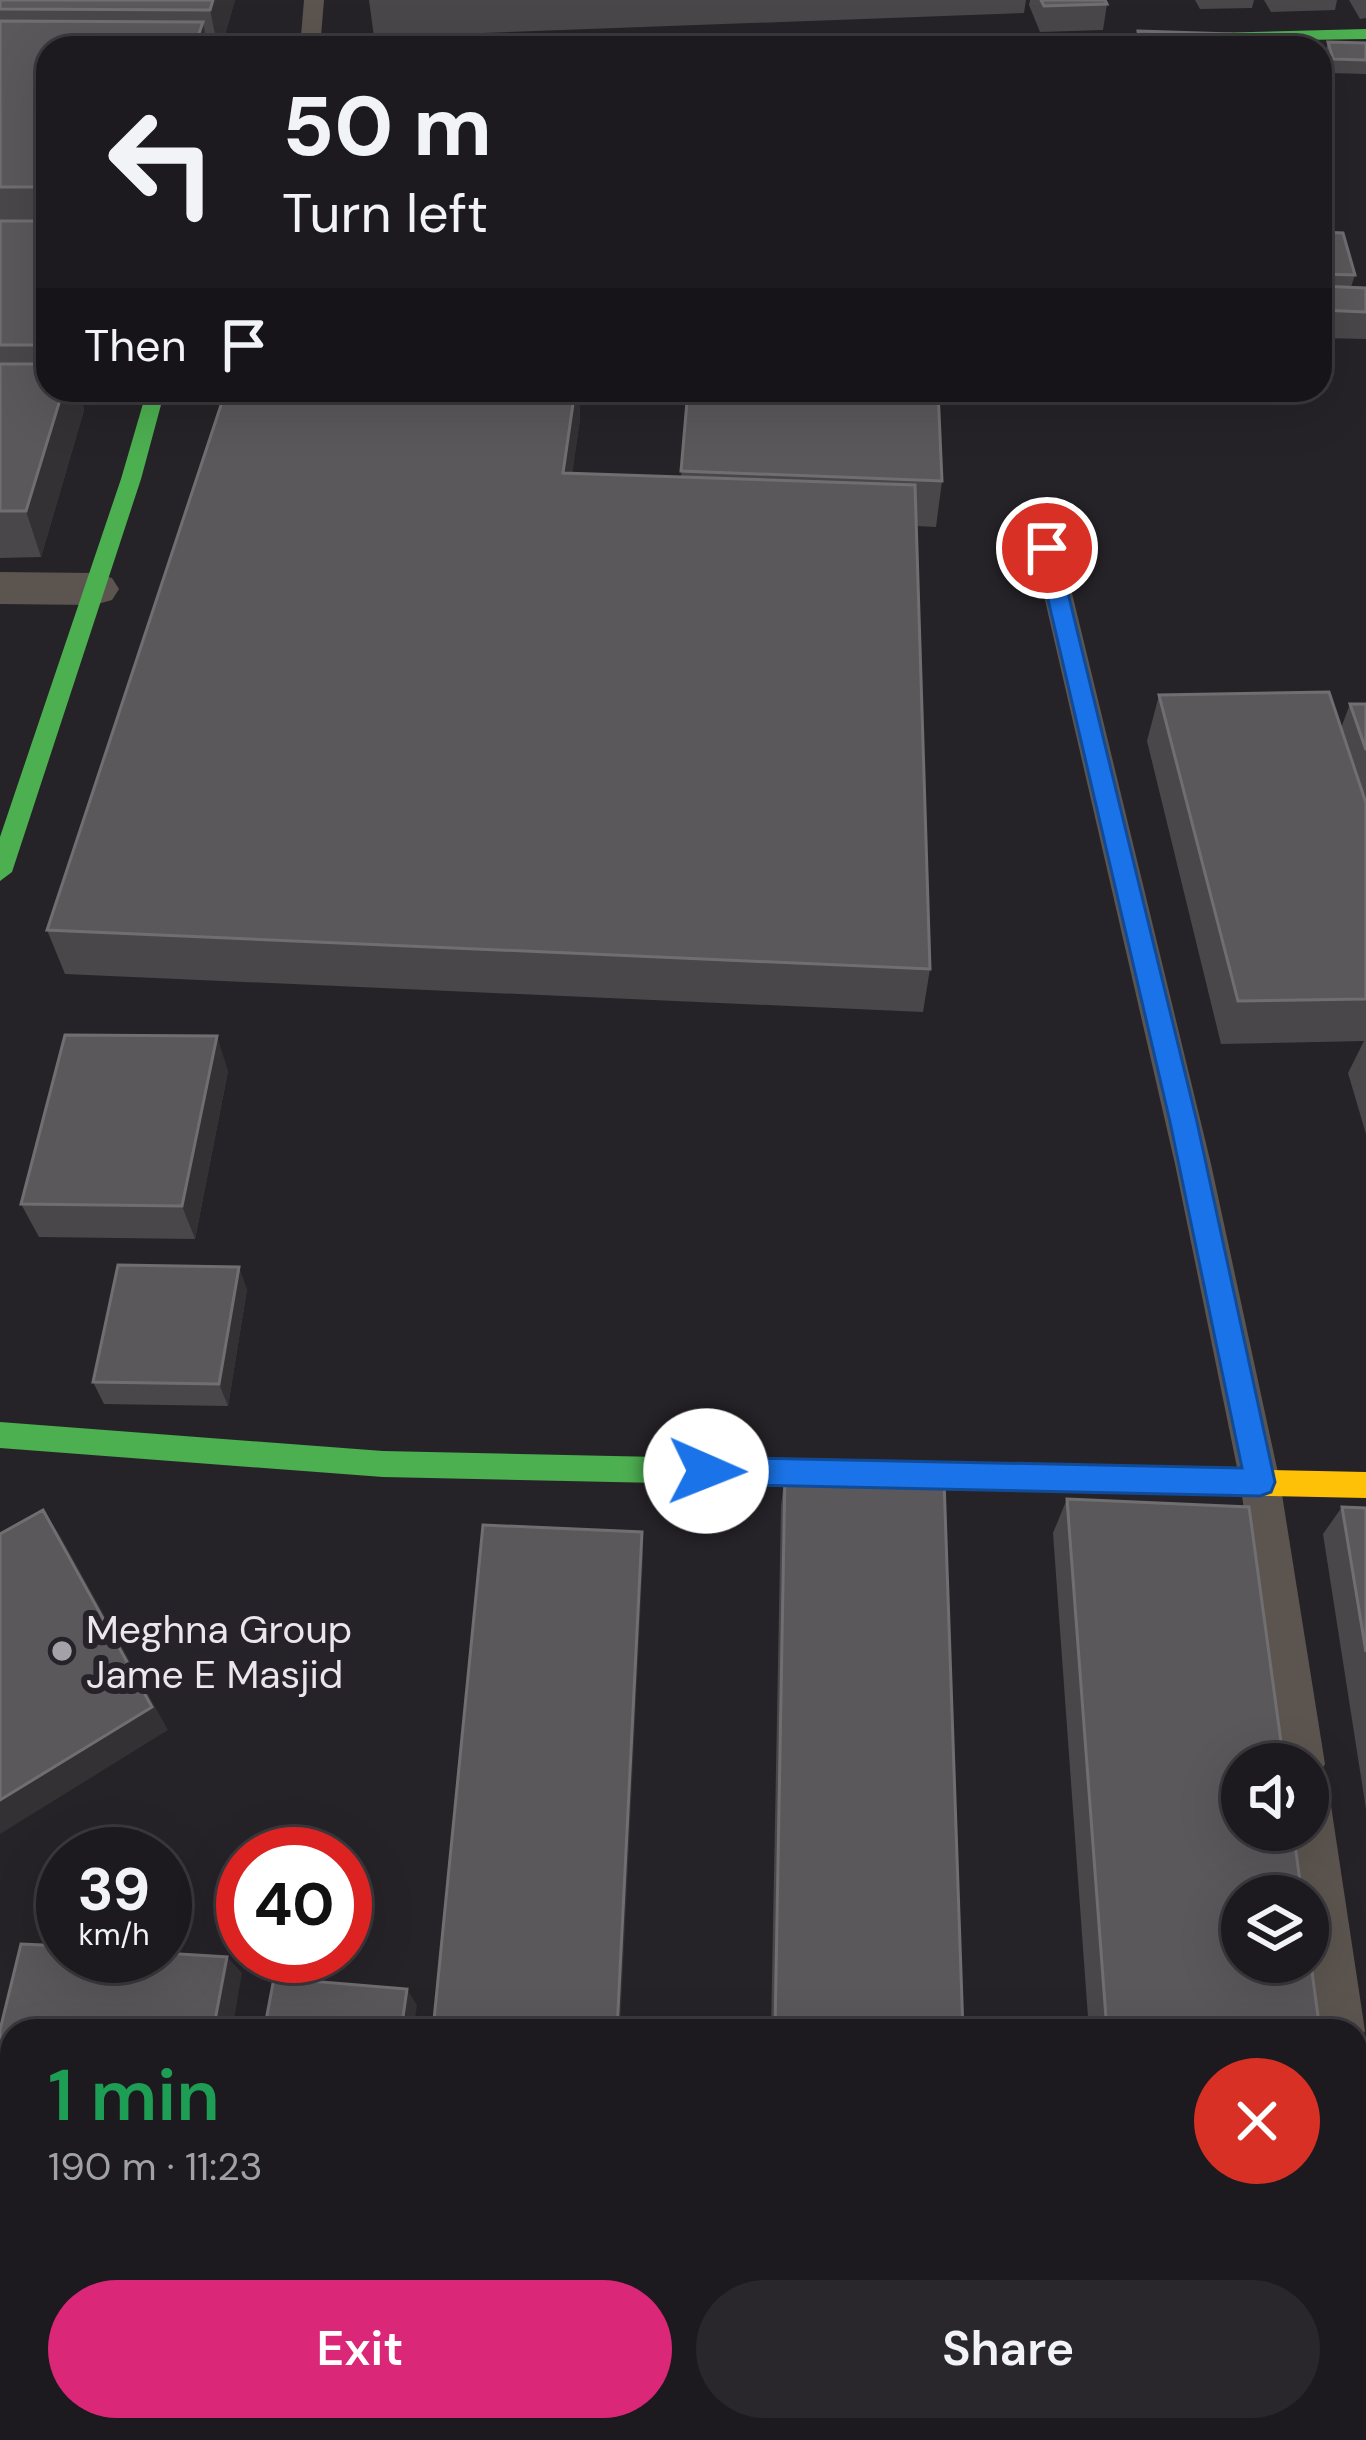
<!DOCTYPE html>
<html lang="en">
<head>
<meta charset="utf-8">
<style>
	body { margin:0; font-family:"DM Sans",sans-serif; background:#29272b; color:#f1f3f6; height:100vh; display:flex; flex-direction:column; font-size:45px; white-space:nowrap }
	* { box-sizing:border-box; margin:0 }
	p { font-size:39px; color:#a0a1a4 }
	.icon { flex:none; width:66px; height:66px; fill:none; stroke:currentColor; stroke-width:2; stroke-linecap:round; stroke-linejoin:round }
	.map { position:relative; flex:1; overflow:hidden }
	.details { position:absolute; left:0px; top:2019px; width:1368px; height:423px; display:flex; flex-direction:column; background:#1c1a1e; border-radius:36px 36px 0 0; box-shadow:0 12px 48px #0002,0 0 0 3px #3a383c }
	.details>* { flex:none }
	.guide { position:absolute; left:36px; top:36px; width:1296px; height:366px; border-radius:36px; box-shadow:0 12px 48px #0002,0 0 0 3px #3a383c; background:#1c1a1e; color:#f1f3f6; overflow:hidden }
	.tools { position:absolute; left:1221px; top:1743px; display:grid; gap:24px }
	.tools a { display:grid; place-items:center; width:108px; height:108px; border-radius:50%; background:#1c1a1e; box-shadow:0 12px 48px #0002,0 0 0 3px #3a383c; font-size:60px }
	.speed { position:absolute; left:36px; top:1827px; display:flex; gap:24px; font-size:60px; font-weight:700; text-align:center }
	.speed>* { display:grid; place-content:center; width:156px; height:156px; border-radius:50%; background:#1c1a1e; box-shadow:0 12px 48px #0002,0 0 0 3px #3a383c; line-height:1 }
	.speed small { font-size:30px; font-weight:400 }
	.speed .limit { border:18px solid #d22; background:#fff; color:#111 }
	.pin { position:absolute; display:grid; place-items:center; width:102px; height:102px; color:#fff; margin:-51px; border:6px solid #fff; border-radius:50%; box-shadow:0 3px 12px #0007 }
	.me { position:absolute; width:132px; margin:-66px; rotate:91deg; stroke-linejoin:round; filter:drop-shadow(0 0 9px #0008) }
	.turn { display:flex; align-items:center; gap:42px; height:252px; padding:0 48px; font-size:54px }
	.turn .icon { width:156px; height:156px; stroke-width:2.5 }
	.turn b { display:block; font-size:84px; line-height:102px }
	.then { display:flex; align-items:center; height:114px; padding:0 48px; background:#0003; gap:24px; font-size:45px }
	.round { display:grid; place-items:center; flex:none; width:126px; height:126px; border-radius:63px; background:#29272b }
	.overview { display:flex; align-items:center; justify-content:space-between; height:204px; padding:0 48px }
	h1 { font-size:72px; font-weight:600; line-height:90px; color:#1e9e55 }
	.action { display:flex; gap:24px; margin-top:auto; padding:24px 48px }
	.action a { flex:1; height:138px; border-radius:72px; background:#db2777; color:#fff; font-size:48px; font-weight:600; line-height:138px; text-align:center }
	.action a+a { background:#29272b; color:#f1f3f6 }
	.map>svg:first-child { display:block }
	.lines { fill:none; stroke-linecap:round; stroke-linejoin:round }
	.lane { fill:#5c554f; fill-rule:evenodd }
	.street { fill:#5c554f; fill-rule:evenodd }
	.fast { fill:#4caf50; fill-rule:evenodd }
	.slow { fill:#ffc107; fill-rule:evenodd }
	.wall { fill:#49474a }
	.shaded-wall { fill:#343135 }
	.building { fill:#5a585b; stroke:#716e72; stroke-width:3 }
	.route { fill:#1a73e8; stroke:#114b97; stroke-width:3 }
	.poi-dot { fill:#a5a2a7; stroke:#272229; stroke-width:4.5 }
	.labels { text-anchor:middle; dominant-baseline:central; stroke-width:12; stroke-linejoin:round; paint-order:stroke }
	.poi-label { font-size:39px; fill:#eae6eb; stroke:#272229; text-anchor:start }
</style>
</head>
<body>
<div class="map">
<svg width="1366" height="2440" viewBox="0 0 1366 2440">
	<rect width="100%" height="100%" fill="#262328"/>
	<g class="lines">
		<path class="lane" d="M304 0H324L320 48H300Z
			M1047 540 1061 548 1211 1164 1280 1482 1325 1764 1316 1780 1323 1784 1330 1799 1365 2031 1356 2049V2031H1319L1308 1955V1896H1300L1291 1830H1308V1764H1281L1240 1482 1175 1164 1033 548Z
			M1356 2099 1366 2103V2215L1356 2211Z"/>
		<path class="street" d="M0 572 94 573 112 578 119 589 112 600 94 605 0 604Z"/>
		<path class="fast" d="M1366 29V39L819 48 827 43Z
			M147 390H165L141 479 12 872 0 881V837L121 479Z
			M0 1422 383 1451 987 1464 997 1468 1002 1477 997 1486 987 1490 383 1477 0 1448Z"/>
		<path class="slow" d="M987 1464 1366 1472V1498L987 1490 977 1486 972 1477 977 1468Z"/>
	</g>
	<path class="wall" d="M0 0H235L221 48H48V390H101L79 391 84 410 41 557 0 558Z
		M369 0H1026L1024 13 374 37Z
		M1030 0H1105L1107 4 1103 30 1040 32 1029 5Z
		M1195 0H1254L1252 8 1200 9Z
		M1264 0H1337L1335 10 1271 12Z
		M1349 0H1366V18L1360 19Z
		M1328 42 1366 43V74L1330 73 1324 56Z
		M1320 86 1328 112 1324 126H1320Z
		M1320 232 1355 275 1351 287 1366 288V339L1320 338Z
		M226 390H579L580 419 572 473 681 477 688 390 942 481 936 527 916 526 930 969 923 1012 65 974 47 930Z
		M1159 695 1341 728 1350 704H1366V1134L1348 1073 1364 1041 1221 1044 1147 741Z
		M228 1071 195 1239 39 1237 21 1204Z
		M247 1289 228 1406 104 1404 93 1382Z
		M785 1472 963 2031H771L781 1506Z
		M1067 1499 1320 2031H1089L1053 1533Z
		M1342 1507 1366 1508V1809L1323 1534Z
		M1117 2430H1356L1366 2440H1118Z"/>
	<path class="shaded-wall" d="M213 0H235L221 48H218L210 10Z
		M203 22 208 48H194Z
		M63 390H79L84 410 41 557 26 511Z
		M575 390H579L580 419 566 519 563 473Z
		M217 1036 228 1071 195 1239 182 1206Z
		M239 1267 247 1289 228 1406 219 1384Z
		M43 1510 61 1537 168 1730 0 1834V1800Z
		M642 1532 643 1558 620 2031H617Z
		M227 1957 242 1973 232 2031H213Z
		M407 1989 417 2005 413 2031H401Z"/>
	<path class="building" d="M0 0H213L210 10 0 9Z
		M1041 0H1105L1107 4 1044 6Z
		M0 21 203 22 194 48H48V187H0Z
		M1138 31 1231 34 1234 48H1141Z
		M858 35 938 37 939 48H858Z
		M1328 42 1366 43V60L1333 59Z
		M1320 86 1328 112H1320Z
		M0 221H48V345H0Z
		M1320 232 1343 233 1355 275 1320 274Z
		M1320 286 1366 288V312L1320 310Z
		M0 364H48V390H63L26 511H0Z
		M226 390H575L563 473 915 485 930 969 47 930Z
		M688 390H938L942 481 681 471Z
		M1329 692 1366 803V999L1238 1001 1159 695Z
		M1350 704H1366V750Z
		M65 1035 217 1036 182 1206 21 1204Z
		M118 1265 239 1267 219 1384 93 1382Z
		M785 1472 944 1480 963 2031H775Z
		M1067 1499 1249 1507 1284 1764H1242V1830H1293L1302 1896H1242V1962H1308V1942L1320 2031H1107Z
		M1342 1507 1366 1508V1652Z
		M43 1510 152 1707 0 1800V1534Z
		M483 1525 642 1532 617 2031 433 2030Z
		M21 1944 63 1946V1956H165V1953L227 1957 213 2031H12V2331L0 2330V2030Z
		M274 1978 407 1989 401 2031H264Z
		M1356 2297 1366 2371V2440H1138L1137 2430H1356Z
		M404 2430H573V2440H445L403 2437Z"/>
	<path class="route" d="M1047 541 1057 548 1197 1122 1275 1482 1271 1492 1260 1496 706 1484 695 1480 691 1471 695 1461 706 1457 1242 1468 1170 1122 1036 548Z"/>
	<circle class="poi-dot" cx="62" cy="1651" r="12"/>
	<g class="labels">
		<g class="poi-label">
			<text x="86" y="1629">Meghna Group<tspan x="86" dy="45">Jame E Masjid</tspan></text>
		</g>
	</g>
</svg>
<div class="tools">
<a><svg class="icon" aria-label="sound" viewBox="0 0 24 24"><path d="M4 9h4l5-4v14l-5-4H4zM17 9q2 3 0 6"/></svg></a>
<a><svg class="icon" aria-label="layers" viewBox="0 0 24 24"><path d="M12 4l9 5-9 5-9-5zM3 14l9 5 9-5"/></svg></a>
</div>
<div class="speed"><div>39<small>km/h</small></div><div class="limit">40</div></div>
<div class="pin" style="left:1047px;top:548px;background:#d93025"><svg class="icon" aria-label="arrive" viewBox="0 0 24 24"><path d="M6 21V4h12l-3 4 3 4H6"/></svg></div>
<svg class="me" style="left:706px;top:1471px" viewBox="-20 -20 40 40"><circle r="19" fill="#fff"/><path d="M0-13L10 11 0 6-10 11z" fill="#1a73e8"/></svg>
<div class="guide">
<div class="turn"><svg class="icon" aria-label="left" viewBox="0 0 24 24"><path d="M17 20v-9H6M10 6l-5 5 5 5"/></svg><div><b>50 m</b>Turn left</div></div>
<div class="then">Then<svg class="icon" aria-label="arrive" viewBox="0 0 24 24"><path d="M6 21V4h12l-3 4 3 4H6"/></svg></div>
</div>
<section class="details">
<div class="overview"><div><h1>1 min</h1><p>190 m · 11:23</p></div><a class="round" style="background:#d93025;color:#fff"><svg class="icon" aria-label="close" viewBox="0 0 24 24"><path d="M6 6l12 12M18 6L6 18"/></svg></a></div>
<div class="action"><a>Exit</a><a>Share</a></div>
</section>
</div>
</body>
</html>
